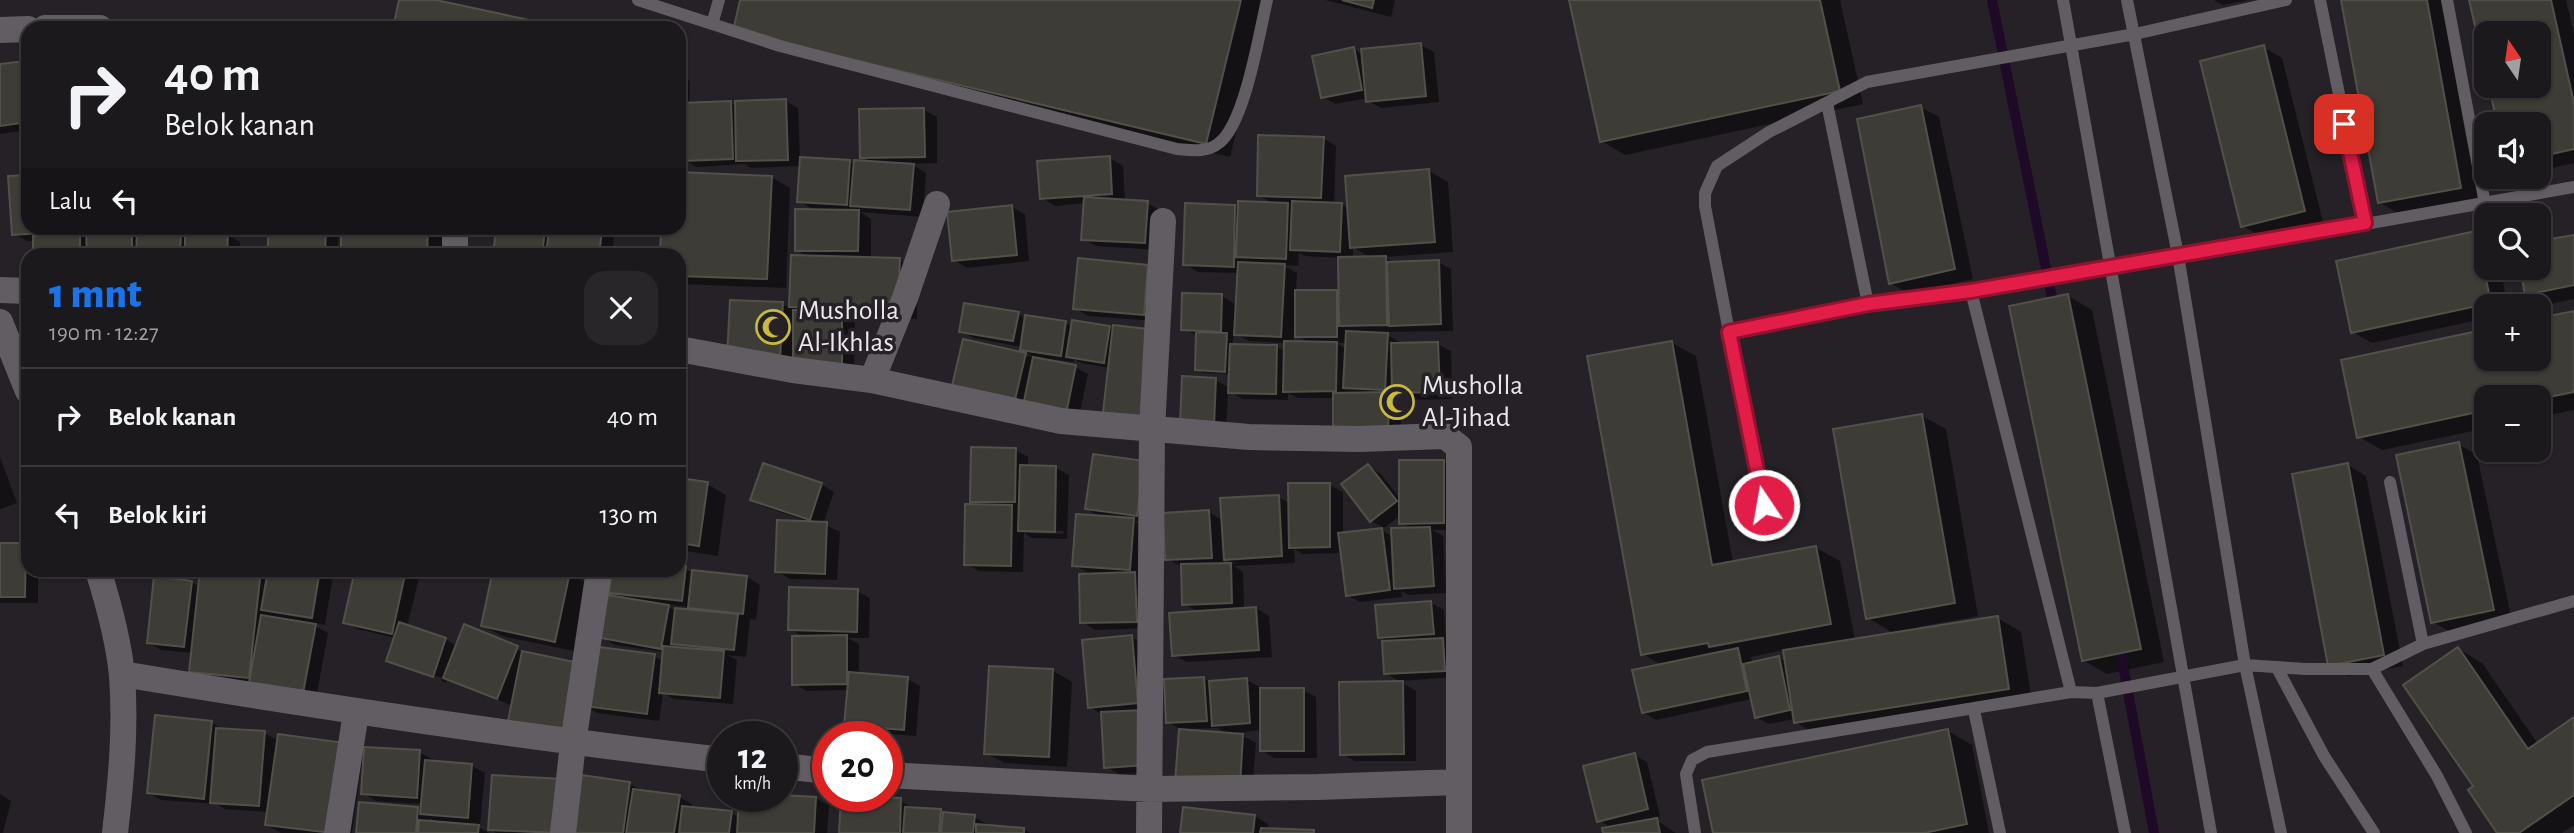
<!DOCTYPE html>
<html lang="id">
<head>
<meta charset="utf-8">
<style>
	body { margin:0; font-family:"Alegreya Sans",sans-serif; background:#292629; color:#f1f3f6; height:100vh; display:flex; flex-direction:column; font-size:26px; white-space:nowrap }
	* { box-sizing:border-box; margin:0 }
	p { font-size:23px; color:#a0a0a3 }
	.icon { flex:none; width:38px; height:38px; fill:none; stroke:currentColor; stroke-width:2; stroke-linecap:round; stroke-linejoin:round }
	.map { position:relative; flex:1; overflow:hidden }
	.side { position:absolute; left:21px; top:248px; width:665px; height:329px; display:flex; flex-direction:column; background:#1c191c; border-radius:21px; box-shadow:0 2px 5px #0004,0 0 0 2px #3a383b }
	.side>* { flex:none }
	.hud { position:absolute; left:21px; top:21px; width:665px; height:214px; border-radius:21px; box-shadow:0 2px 5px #0004,0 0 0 2px #3a383b; background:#1c191c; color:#f1f3f6; overflow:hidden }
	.needle { width:46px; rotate:347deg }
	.fabs { position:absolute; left:2474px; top:21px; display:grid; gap:14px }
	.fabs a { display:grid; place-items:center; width:77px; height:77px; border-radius:14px; background:#1c191c; box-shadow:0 2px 5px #0004,0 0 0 2px #3a383b; font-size:35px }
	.speed { position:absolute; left:707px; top:721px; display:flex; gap:14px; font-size:35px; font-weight:700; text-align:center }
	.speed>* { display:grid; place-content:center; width:91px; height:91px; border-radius:50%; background:#1c191c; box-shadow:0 2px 5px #0004,0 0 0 2px #3a383b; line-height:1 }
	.speed small { font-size:18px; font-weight:400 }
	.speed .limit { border:10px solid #d22; background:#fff; color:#111 }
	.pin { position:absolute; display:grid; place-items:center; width:60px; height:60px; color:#fff; margin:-30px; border-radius:14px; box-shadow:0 4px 10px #0006 }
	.me { position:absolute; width:77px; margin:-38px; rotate:348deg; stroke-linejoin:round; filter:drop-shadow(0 0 5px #0008) }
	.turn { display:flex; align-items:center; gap:24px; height:147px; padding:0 28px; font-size:32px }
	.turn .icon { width:91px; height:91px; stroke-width:2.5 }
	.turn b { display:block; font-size:49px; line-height:60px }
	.then { display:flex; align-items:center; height:66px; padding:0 28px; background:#0003; gap:14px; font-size:26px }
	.round { display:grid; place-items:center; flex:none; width:74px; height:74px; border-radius:21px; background:#292629 }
	.headline { display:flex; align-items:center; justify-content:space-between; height:119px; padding:0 28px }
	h1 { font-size:42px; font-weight:800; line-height:52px; color:#1a73e8 }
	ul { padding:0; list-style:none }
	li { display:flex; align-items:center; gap:21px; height:98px; padding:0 28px; border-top:2px solid #3a383b }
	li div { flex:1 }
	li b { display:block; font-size:26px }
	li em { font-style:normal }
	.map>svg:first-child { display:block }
	.shadow { fill:#0007; fill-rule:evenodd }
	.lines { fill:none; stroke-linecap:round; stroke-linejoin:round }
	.stream { stroke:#1e0926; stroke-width:10 }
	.building { fill:#3d3c36; stroke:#51514a; stroke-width:2 }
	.service { stroke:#625d63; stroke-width:12 }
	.minor { stroke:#625d63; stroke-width:26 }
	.route-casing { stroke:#92132f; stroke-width:18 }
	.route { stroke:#e11d48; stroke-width:12 }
	.labels { text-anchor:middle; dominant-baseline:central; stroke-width:7; stroke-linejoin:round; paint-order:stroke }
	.poi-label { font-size:28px; fill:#eae8eb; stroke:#252126; text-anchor:start }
</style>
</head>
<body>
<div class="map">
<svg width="2574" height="833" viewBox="0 0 2574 833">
	<rect width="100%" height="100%" fill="#252126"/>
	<path class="shadow" d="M401 0H428L533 23 542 28H395Z
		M742 0H1268L1230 157 758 43Z
		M1325 0H1395L1391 17Z
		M1571 0H1840L1863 104 1625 155 1602 141Z
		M2214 0H2249L2223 5Z
		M2343 0H2448L2484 201 2403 216 2379 202Z
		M2471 0H2566L2574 34V163L2539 171V124H2499L2490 86H2539V33H2487Z
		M1421 45 1434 52 1439 102 1381 108 1368 101V98L1335 104 1322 96 1354 49 1364 55Z
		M2263 47 2282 58 2323 222 2262 237 2243 226Z
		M25 63 28 65V130L0 134V66Z
		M679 75 690 81 689 105 731 103 737 107 785 101 798 108 800 158 849 162 855 165 872 163 862 157 924 110 937 117V163L911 164 926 173 923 217 860 212 871 219V259L899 260 918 271 917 319 855 318 854 377 742 364 782 304 791 308 792 257H809L796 250 816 211 799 201 801 166 751 168 745 164 696 167 683 159V153H679Z
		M1920 107 1939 117 1973 279 1909 294 1890 283Z
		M1323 138 1336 146 1334 204 1342 205 1349 209 1429 171 1448 182 1453 252 1384 257 1395 263 1438 262 1451 269 1453 331 1382 332 1400 342V345L1438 344 1451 351 1452 399 1406 400 1398 395 1392 396 1401 401V444L1335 398H1298L1288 393V400L1243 399 1228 391 1226 432 1194 431 1215 380 1230 388 1231 374 1203 373 1196 369 1198 336 1183 329 1222 296 1237 305 1239 273 1198 272 1185 264 1235 206 1240 209 1274 204 1258 195ZM1353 247 1371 258H1353ZM1299 253 1305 256 1340 258 1341 294 1337 292H1296L1297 273 1283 265 1298 266ZM1234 333 1249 341 1285 343V352L1276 346H1232ZM1294 334 1310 343H1293ZM1336 343H1347V349Z
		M1110 158 1123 166 1125 201 1147 203 1160 210 1158 250 1096 246 1083 239 1085 203 1055 206 1042 198Z
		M679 174 771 177 790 188 786 288 679 284V256H662L663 228H679Z
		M28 176V228H204V234H227L240 242V256H35V241H27L14 234Z
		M1012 207 1025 214 1029 261 967 268 954 260Z
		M270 228H339L337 256H269Z
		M343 228H430L446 237V256H342Z
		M498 228H567L601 231 614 238 612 256H495Z
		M2476 233 2487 239V268H2500L2508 306H2487V318L2372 343 2353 332Z
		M2574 237V299L2545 305 2526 294 2522 268H2539Z
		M1161 274 1156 321 1088 316 1075 308Z
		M2068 296 2092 310 2164 662 2107 674 2083 660Z
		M2574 312V410L2539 417V397H2487V428L2382 450 2359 437 2487 359H2539Z
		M1018 314 1027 319 1065 323 1073 327H1109L1114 330 1110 368 1081 363 1074 359V362L1049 359 1048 361 1075 367 1088 374 1077 426 1027 412 964 341 1033 357 1022 349V347L974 338 961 331Z
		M1672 343 1696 356 1733 563 1816 548 1840 561 1855 640 1895 634 1868 618 1922 416 1946 429 1978 616 1918 627V630L1998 618 2021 632 2032 702 1819 736 1795 722V719L1769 724 1756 717 1752 699 1656 720 1643 712 1663 665 1642 654ZM1784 650 1786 662 1779 658 1752 663 1751 657Z
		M2458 444 2477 455 2512 621 2452 633 2433 622Z
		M1015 450 1028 457V467L1056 468 1069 475 1067 539 1032 538 1024 533 1023 572 979 571 966 564 981 506 972 501ZM1030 530 1064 531 1063 534 1030 533Z
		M0 457 17 503 0 509Z
		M1443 461 1456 469 1457 530H1433L1443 536 1446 593 1409 595 1401 591 1402 597 1360 602 1347 595 1342 553 1303 554 1294 549 1295 563 1234 566 1243 572 1244 609 1256 608 1269 616 1272 657 1187 662 1174 655 1199 612 1184 604 1183 567 1167 559 1209 512 1223 521 1278 497 1290 503 1330 485 1343 492V535L1382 530 1393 537 1413 529 1401 523V515L1384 528 1371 521 1368 466 1381 474 1401 500ZM1224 558 1235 564 1224 565Z
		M1144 463 1150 523 1134 521 1146 528 1149 628 1095 630 1082 622 1092 575 1074 565 1103 518 1087 509Z
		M2348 465 2366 476 2403 666 2348 676 2329 665Z
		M679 480 707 484 726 495 718 556 679 550Z
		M821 484 834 492 823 524 840 532 837 580 790 579 777 571 813 523 765 507 753 500Z
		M0 545 28 547V570H38V603H0Z
		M679 567 692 572 747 577 760 585 756 620 750 619 746 657 727 655 737 660 733 704 674 699 663 693 659 721 597 713 585 705 513 706 447 679 446 683 441 681 442 678 399 664V667L388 661 396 638 357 629 345 622 357 570H421L407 627 445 639 457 646 465 626 530 655 579 664 654 656 663 661 664 652 615 645 602 637 622 599 611 592 679 570ZM663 604 690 607 689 611H676Z
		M202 570H334L325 625 308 622 328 633 316 699 210 682 191 671 193 653 161 650 148 642 191 582 200 587Z
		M495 570H556L569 573 588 584 574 651 502 636 483 626Z
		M857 591 870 598 869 638H848L859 644V675L908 679 920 686 916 736 859 732 846 724 849 690 807 691 794 684 804 637 789 629Z
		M1431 603 1444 610 1446 642 1457 677 1399 681 1386 673 1389 643 1380 637Z
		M1131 637 1144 644 1159 772 1119 774 1106 767 1103 715 1090 707Z
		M2459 649 2482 663 2538 744 2574 720V825L2562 833H2500L2476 787Z
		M1053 671 1072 682 1067 767 1005 763 986 753Z
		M1204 679 1211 682 1247 680 1260 687V690H1303L1316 697 1317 758H1274L1261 750V730L1228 734 1218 728 1187 729V732L1243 736 1256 743 1252 792 1180 729 1168 722Z
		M1403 683 1416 691V761H1355L1342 754Z
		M212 723 225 730 264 733 279 741 345 745 365 756 419 752 432 759V762L472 766 485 773 480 825 473 824 489 833H358L418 809 422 812 423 804 376 801 363 793 364 770 361 769 352 833H281L267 825 268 812 225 809 217 804 161 800 148 792ZM430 818 440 824 430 823Z
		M1948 731 1972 745 1989 833H1715Z
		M1634 755 1647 762 1660 816 1653 818 1676 833H1604L1612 828 1598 820Z
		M584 777 630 784 643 791 679 797 692 804V809L731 813 739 818 816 798 829 806 827 833H576Z
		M0 794 11 801 3 833H0Z
		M900 800 913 809 974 817 987 824V827L1023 829 1030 833H841Z
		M1255 816 1268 824 1267 830 1316 833H1182Z
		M490 829 572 833H496Z"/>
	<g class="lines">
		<path class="stream" d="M1992 0 2054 308
			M2119 643 2154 833"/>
	</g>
	<path class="building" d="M399 0H436L534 21 532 28H393Z
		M740 0H1241L1206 144 733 31Z
		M1342 0H1374L1372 8Z
		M1569 0H1820L1840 91 1600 142Z
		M2341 0H2427L2461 188 2378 203Z
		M2469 0H2551L2574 103V149L2539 157V124H2497L2489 86H2539V33H2487V78Z
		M1421 43 1426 96 1366 102 1361 49Z
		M2264 45 2305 211 2241 227 2200 61Z
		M1354 47 1362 90 1321 98 1312 56Z
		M25 61 28 81V122L0 126V64Z
		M786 99 788 160 736 161 735 101Z
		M731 101 733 159 682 161 681 103Z
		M1921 105 1955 269 1889 284 1857 119Z
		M924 108 925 157 860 158 859 109Z
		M1258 135 1324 137 1321 198 1257 196Z
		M1110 156 1112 194 1040 199 1037 161Z
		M800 157 850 160 847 205 797 202Z
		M854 160 914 164 910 210 850 206Z
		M1429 169 1435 242 1350 248 1345 176Z
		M679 172 772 176 767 279 679 276V256H660L661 228H679Z
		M28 175V228H72L73 231 12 235 8 176Z
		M1084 197 1148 201 1145 243 1081 240Z
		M1238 201 1288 203 1286 259 1236 257Z
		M1292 201 1342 203 1340 252 1290 250Z
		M1185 203 1235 205 1234 267 1183 265Z
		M1012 205 1017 255 952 261 947 212Z
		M795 209 859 210 858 251H795Z
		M144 228H191V231Z
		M269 228H326L325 256H267Z
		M341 228H428L427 256H341Z
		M496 228H545L542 256H493Z
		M549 228 602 229 599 256H546Z
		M132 229V256H87L86 230Z
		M137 230 181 231 180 256H136Z
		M2476 231 2491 303 2351 333 2336 261Z
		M185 232 228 233 227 256H185Z
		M2574 235V285L2525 295 2520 268H2539V241Z
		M33 236H80V256H33Z
		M791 255 900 258 898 309 789 307Z
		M1386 256 1387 325 1339 326 1338 257Z
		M1078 258 1148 265 1144 315 1073 309Z
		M1439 260 1441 324 1389 326 1387 262Z
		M1238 262 1285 264 1281 337 1234 335Z
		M1295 290H1337V337H1295Z
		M1182 293 1222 294 1221 332 1181 330Z
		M2068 294 2141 649 2082 661 2009 306Z
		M730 300 783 302 780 360 727 357Z
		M964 303 1019 312 1013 341 959 332Z
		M793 310H842V371L793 370Z
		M2574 311V392L2539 399V397H2487V410L2357 438 2341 360 2487 329V359H2539V318Z
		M1025 315 1066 321 1061 356 1020 350Z
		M1072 320 1110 326 1104 363 1066 357Z
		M1113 325 1156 330 1144 426 1102 421Z
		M1346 331 1388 333 1385 390 1343 388Z
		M1196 332 1227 333 1225 372 1195 370Z
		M963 339 1026 353 1013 408 950 394Z
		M1284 341 1337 342 1336 391 1283 392Z
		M1672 341 1712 565 1816 546 1831 624 1709 647 1708 643 1641 655 1587 356Z
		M1438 342 1440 392 1392 393 1391 343Z
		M1230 344 1277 345 1276 394 1228 393Z
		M1033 357 1076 365 1065 419 1022 411Z
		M1182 376 1216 378 1214 426 1180 424Z
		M1389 392 1388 437 1333 438V393Z
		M1922 414 1955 603 1866 619 1833 429Z
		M2459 442 2494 610 2431 623 2396 455Z
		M971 447 1016 448 1015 502H970Z
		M1093 454 1145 461 1137 516 1085 509Z
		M1399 460H1444V523L1399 524Z
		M763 463 822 483 810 520 750 500Z
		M2348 463 2384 655 2328 666 2292 474Z
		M1368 464 1397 501 1370 522 1341 484Z
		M1020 465 1056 466 1055 532 1018 531Z
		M679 478 708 482 699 546 679 543Z
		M1288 483H1330V547L1289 548Z
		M1279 495 1282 556 1224 560 1220 498Z
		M965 504 1012 505 1011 566 964 565Z
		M1209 510 1212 558 1165 560 1163 513Z
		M1076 514 1134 518 1130 570 1072 566Z
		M777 520 827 522 825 574 775 572Z
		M1430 527 1434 586 1394 589 1391 528Z
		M1382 528 1390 590 1346 596 1338 533Z
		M0 543H26L25 597H0Z
		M1231 563 1232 603 1182 605 1181 564Z
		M679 565 686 566 682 601 609 593 612 570H679Z
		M200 570H261L249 678 189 672Z
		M268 570H320L312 618 261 610Z
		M355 570H406L392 634 343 623Z
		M493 570 570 572 555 642 481 626Z
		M692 570 747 576 743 614 688 608Z
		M1135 572 1137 622 1080 623 1079 574Z
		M154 576 192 581 184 647 147 643Z
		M789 587 858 589 857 632 788 630Z
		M608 595 669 605 661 649 601 638Z
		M1431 601 1434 634 1378 638 1375 605Z
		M1256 607 1259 650 1172 656 1169 613Z
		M675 608 738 614 734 650 671 644Z
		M261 615 316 624 303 693 249 683Z
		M1998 616 2009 689 1794 723 1783 650Z
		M399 622 446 638 433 677 386 661Z
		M464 624 518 646 497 699 443 678Z
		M847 635V684L792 685V636Z
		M1132 635 1138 703 1088 708 1082 640Z
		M1443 638 1445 671 1384 674 1382 641Z
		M591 646 655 654 647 714 583 706Z
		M663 646 724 651 720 698 659 693Z
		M2458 647 2528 749 2574 717V795L2519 833H2497L2468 790 2473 786 2403 685Z
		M1738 648 1747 691 1642 713 1632 670Z
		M522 651 579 663 565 737 507 726Z
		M1779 656 1790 710 1755 718 1743 664Z
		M989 666 1053 669 1049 757 984 754Z
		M849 672 908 677 904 730 844 725Z
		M1204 677 1207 721 1166 723 1164 679Z
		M1247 678 1250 723 1212 726 1209 681Z
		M1403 681 1404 754 1340 755 1339 682Z
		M1260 688H1304V751H1260Z
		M1144 710 1147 765 1104 768 1101 712Z
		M155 715 212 721 204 799 147 793Z
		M216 728 265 731 259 806 210 803Z
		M1179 729 1243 734 1240 786 1175 782Z
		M1948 729 1967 824 1924 833H1713L1702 780Z
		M278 734 345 743 332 833 265 825Z
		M364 747 420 750 417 798 361 794Z
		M1635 753 1648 809 1597 822 1583 766Z
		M425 760 472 764 468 818 420 814Z
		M492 775 563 779 559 833 488 830Z
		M582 775 630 782 623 833H574Z
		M633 789 680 795 674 833H626Z
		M782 795 816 797 814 833H737L739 796Z
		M841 796 901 798 900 833H839Z
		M359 802 418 807 416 833H356Z
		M682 806 732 811 729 833H679Z
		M905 807 941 809 939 833H903Z
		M1183 807 1255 815 1253 833H1180Z
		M943 812 975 815 973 833H941Z
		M1657 818 1660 833H1603L1602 828Z
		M419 820 479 825 478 833H418Z
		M976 824 1024 828V833H976Z
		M1261 828 1314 830V833H1260Z"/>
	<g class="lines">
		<path class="service" d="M638 0 780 46 1177 149C1191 150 1207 153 1219 143 1245 123 1259 34 1267 0
			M2063 0 2211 833
			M2127 0 2178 255 2245 665 2281 833
			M2286 0 2135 34 1867 82 1769 132 1717 166 1705 193V206L1729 332 1868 304 1971 291 2110 265 2230 248 2574 187
			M2320 0 2365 223
			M2447 0 2485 204
			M712 24 719 0
			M1827 103 1868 304
			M1971 291 2071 692
			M1729 332 1764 504
			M2390 482 2423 644
			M2277 668 2324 756 2374 833
			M2372 669 2423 644 2574 601
			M2097 693 2125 833
			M1974 710 2000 833
			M1695 833 1686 774 1692 760 1707 752 2071 692 2097 693 2245 665 2305 669H2372L2437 776 2466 833"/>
		<path class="minor" d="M45 28H100
			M0 30 28 29
			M455 228V256
			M0 290 28 291
			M0 322 28 391
			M679 349 793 370 872 380 1061 421 1249 437 1359 439 1445 436 1459 447V833
			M872 380 905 298 937 204
			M98 570C108 602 119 643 122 676 126 729 121 781 115 833
			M122 674C322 707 521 737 723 760
			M782 766 828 771
			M887 775 1150 789 1318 787 1458 782
			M337 833 356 713
			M563 833 573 743 599 570
			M1149 833 1152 429 1163 221"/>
	</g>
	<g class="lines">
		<g class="route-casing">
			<path id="route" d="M1764 505 1729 332 1868 304 1971 291 2365 223 2344 124"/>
		</g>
		<use href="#route" class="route"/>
	</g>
	<defs>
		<g id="mosque-ring" transform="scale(1.75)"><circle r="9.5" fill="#252126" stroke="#c8bb3b" stroke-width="1.5"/><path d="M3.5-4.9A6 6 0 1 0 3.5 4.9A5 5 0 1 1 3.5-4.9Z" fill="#c8bb3b"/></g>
	</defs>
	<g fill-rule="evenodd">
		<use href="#mosque-ring" x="773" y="327"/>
		<use href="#mosque-ring" x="1397" y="402"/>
	</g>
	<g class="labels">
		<g class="poi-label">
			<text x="798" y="311">Musholla<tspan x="798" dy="32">Al-Ikhlas</tspan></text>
			<text x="1422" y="386">Musholla<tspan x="1422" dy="32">Al-Jihad</tspan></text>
		</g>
	</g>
</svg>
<div class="fabs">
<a><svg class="needle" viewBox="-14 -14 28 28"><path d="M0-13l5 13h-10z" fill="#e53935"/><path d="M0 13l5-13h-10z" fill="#a0a0a3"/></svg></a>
<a><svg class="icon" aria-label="sound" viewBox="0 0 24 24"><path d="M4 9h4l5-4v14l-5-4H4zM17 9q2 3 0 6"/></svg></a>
<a><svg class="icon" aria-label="search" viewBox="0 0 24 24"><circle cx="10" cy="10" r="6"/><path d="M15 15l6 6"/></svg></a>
<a>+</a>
<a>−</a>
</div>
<div class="speed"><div>12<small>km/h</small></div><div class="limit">20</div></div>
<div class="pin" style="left:2344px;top:124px;background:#d93025"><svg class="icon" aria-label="arrive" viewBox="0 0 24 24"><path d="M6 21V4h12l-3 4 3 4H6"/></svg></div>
<svg class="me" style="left:1764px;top:505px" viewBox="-20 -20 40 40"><circle r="17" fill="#e11d48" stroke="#fff" stroke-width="3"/><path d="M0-11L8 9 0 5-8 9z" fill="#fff"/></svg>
<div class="hud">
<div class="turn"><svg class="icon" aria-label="right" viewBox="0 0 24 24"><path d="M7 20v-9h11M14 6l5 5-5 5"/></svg><div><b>40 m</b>Belok kanan</div></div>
<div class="then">Lalu<svg class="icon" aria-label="left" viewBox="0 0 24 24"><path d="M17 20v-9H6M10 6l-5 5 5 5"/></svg></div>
</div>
<section class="side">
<div class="headline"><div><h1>1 mnt</h1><p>190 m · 12:27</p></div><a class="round"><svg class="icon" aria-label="close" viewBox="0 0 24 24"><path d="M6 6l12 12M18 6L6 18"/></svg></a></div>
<ul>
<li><svg class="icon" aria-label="right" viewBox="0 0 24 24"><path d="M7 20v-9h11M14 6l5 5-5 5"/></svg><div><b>Belok kanan</b></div><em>40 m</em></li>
<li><svg class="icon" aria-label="left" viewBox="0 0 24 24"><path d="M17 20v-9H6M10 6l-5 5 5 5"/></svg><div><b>Belok kiri</b></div><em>130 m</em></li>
</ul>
</section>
</div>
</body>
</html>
